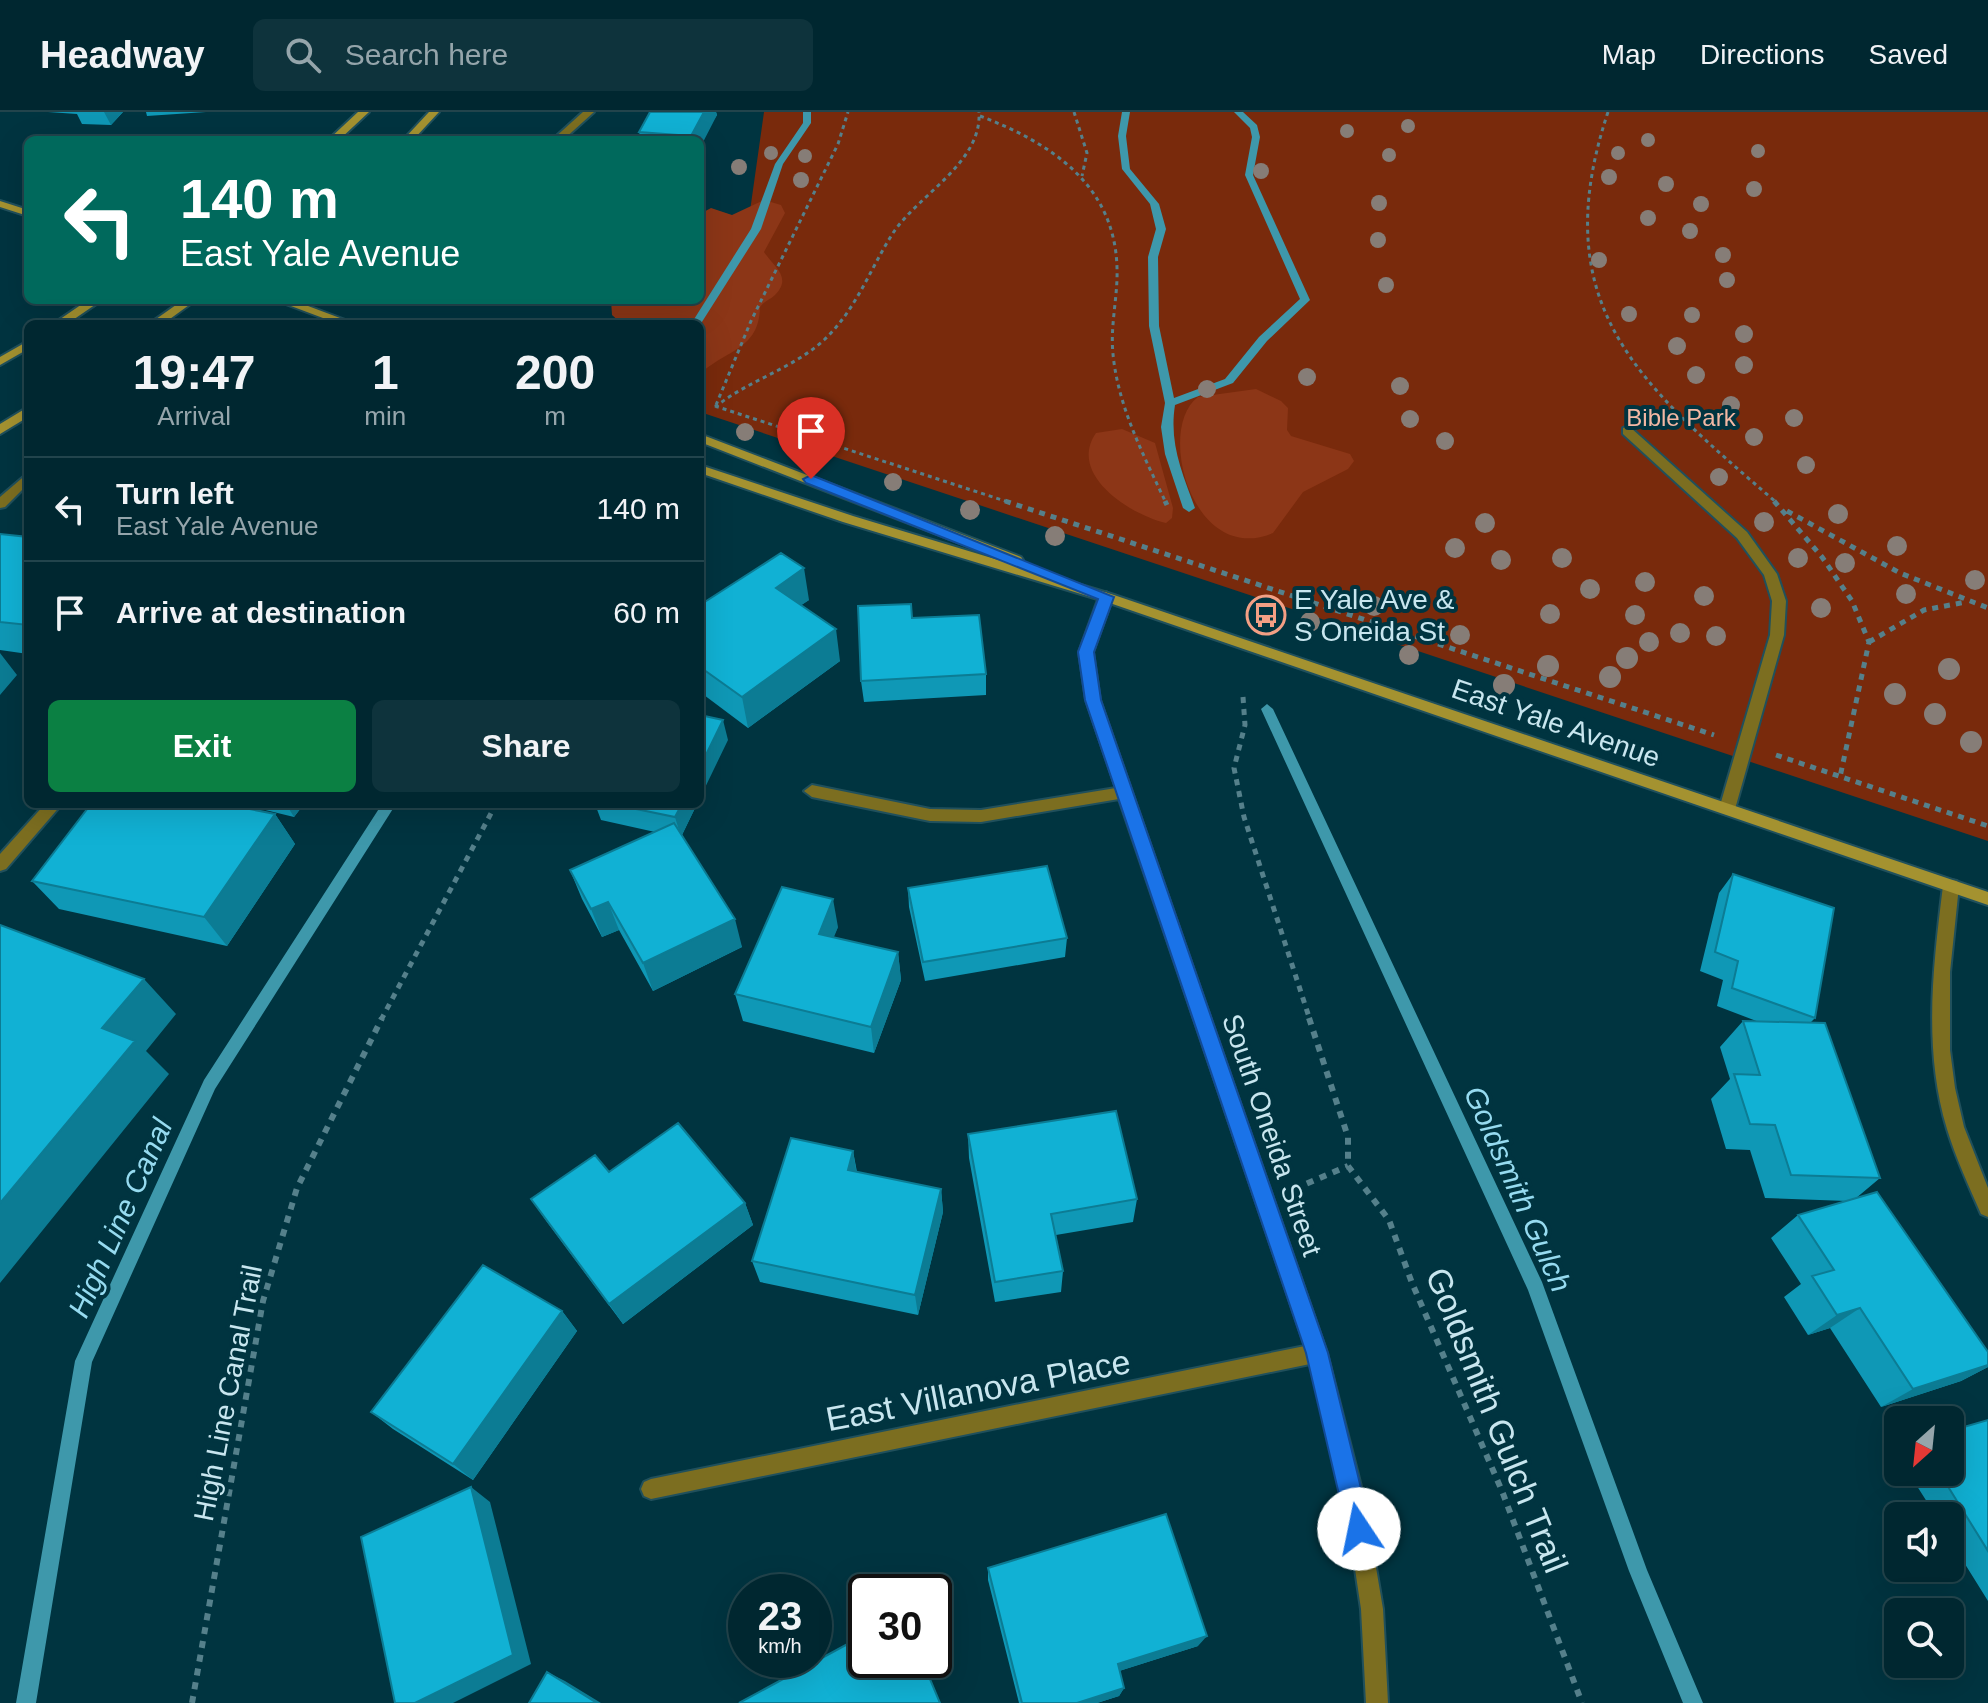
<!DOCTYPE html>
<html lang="en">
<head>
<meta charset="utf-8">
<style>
	body { margin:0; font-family:Arial,sans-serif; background:#0e333c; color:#f1f3f6; height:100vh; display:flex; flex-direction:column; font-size:30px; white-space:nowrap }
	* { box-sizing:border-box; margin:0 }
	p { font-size:26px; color:#95a5ab }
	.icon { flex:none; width:44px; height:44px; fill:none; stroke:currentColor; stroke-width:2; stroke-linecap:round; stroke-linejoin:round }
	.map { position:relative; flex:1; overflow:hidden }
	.sheet { position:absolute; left:24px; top:208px; width:680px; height:488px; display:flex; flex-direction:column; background:#002730; border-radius:12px; box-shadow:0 8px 32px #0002,0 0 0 2px #22444c }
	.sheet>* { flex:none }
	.hud { position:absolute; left:24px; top:24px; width:680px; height:168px; border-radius:12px; box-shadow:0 8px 32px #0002,0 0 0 2px #22444c; background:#00695c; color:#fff; overflow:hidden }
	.needle { width:52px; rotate:207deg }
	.controls { position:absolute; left:1884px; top:1294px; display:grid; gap:16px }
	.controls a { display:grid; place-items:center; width:80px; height:80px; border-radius:12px; background:#002730; box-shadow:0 8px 32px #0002,0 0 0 2px #22444c; font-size:40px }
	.speed { position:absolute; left:728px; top:1462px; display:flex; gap:16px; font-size:40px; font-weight:700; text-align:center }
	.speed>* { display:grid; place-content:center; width:104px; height:104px; border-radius:50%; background:#002730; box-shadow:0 8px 32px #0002,0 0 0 2px #22444c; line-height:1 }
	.speed small { font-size:20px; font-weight:400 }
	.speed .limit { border:4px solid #111; border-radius:12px; background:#fff; color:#111 }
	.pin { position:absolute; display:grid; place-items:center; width:68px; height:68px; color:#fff; margin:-82px -34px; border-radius:50% 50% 50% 0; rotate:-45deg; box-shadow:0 0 8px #0007 }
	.pin .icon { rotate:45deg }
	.me { position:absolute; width:88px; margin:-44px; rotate:349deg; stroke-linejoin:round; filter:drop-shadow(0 0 6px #0008) }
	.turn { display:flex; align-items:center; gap:28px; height:168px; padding:0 24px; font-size:36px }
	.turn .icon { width:104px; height:104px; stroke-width:2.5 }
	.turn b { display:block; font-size:56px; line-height:68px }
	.eta { display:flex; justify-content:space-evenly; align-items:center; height:136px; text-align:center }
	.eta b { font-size:48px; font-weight:800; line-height:56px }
	.cta { display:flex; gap:16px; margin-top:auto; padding:16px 24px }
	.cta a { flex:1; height:92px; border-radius:12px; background:#0b8043; color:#fff; font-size:32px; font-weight:800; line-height:92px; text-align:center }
	.cta a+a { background:#0e333c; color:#f1f3f6 }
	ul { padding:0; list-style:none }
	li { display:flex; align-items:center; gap:24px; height:104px; padding:0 24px; border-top:2px solid #22444c }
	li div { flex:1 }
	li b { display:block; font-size:30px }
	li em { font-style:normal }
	header { display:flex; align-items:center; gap:48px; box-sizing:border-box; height:112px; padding:0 40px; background:#002730; border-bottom:2px solid #22444c }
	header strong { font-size:38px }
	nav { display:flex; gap:44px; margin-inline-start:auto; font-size:28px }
	.search { width:560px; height:72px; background:#0e333c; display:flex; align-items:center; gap:20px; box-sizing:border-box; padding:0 28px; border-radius:12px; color:#95a5ab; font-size:30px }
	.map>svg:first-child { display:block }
	.green { fill:#792a0c }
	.forest { fill:#8c3617 }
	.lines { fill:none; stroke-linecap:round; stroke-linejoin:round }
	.stream { fill:#3e98ab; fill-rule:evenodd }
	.service-casing { stroke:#20505c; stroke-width:4 }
	.minor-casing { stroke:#20505c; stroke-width:4 }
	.secondary-casing { stroke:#20505c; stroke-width:4 }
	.path-far2 { stroke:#55808b; stroke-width:3; stroke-dasharray:4 4; stroke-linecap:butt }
	.path-far1 { stroke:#55808b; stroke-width:5; stroke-dasharray:6 6; stroke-linecap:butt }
	.path { stroke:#55808b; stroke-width:6; stroke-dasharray:7 7; stroke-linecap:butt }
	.service { fill:#7c6e20; fill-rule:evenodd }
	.minor { fill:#7c6e20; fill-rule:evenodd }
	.secondary { fill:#a49230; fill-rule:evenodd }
	.tree { fill:#867d77 }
	.wall { fill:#0f98b6 }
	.shaded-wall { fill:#0c7c94 }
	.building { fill:#11b1d4; stroke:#0c7c94; stroke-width:2 }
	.route { fill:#1a73e8; stroke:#114b97; stroke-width:2 }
	.labels { text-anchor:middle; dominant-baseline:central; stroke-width:8; stroke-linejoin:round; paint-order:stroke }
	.far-park-label { font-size:24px; fill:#f3b8a4; stroke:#003440 }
	.poi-label { font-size:28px; fill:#c8e6ef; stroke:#003440; text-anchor:start }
	.street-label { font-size:28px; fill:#c8e6ef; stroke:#003440 }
	.water-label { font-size:30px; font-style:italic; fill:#96dbf0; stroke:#003440 }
	.near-street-label { font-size:34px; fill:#c8e6ef; stroke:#003440 }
</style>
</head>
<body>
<header>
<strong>Headway</strong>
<div class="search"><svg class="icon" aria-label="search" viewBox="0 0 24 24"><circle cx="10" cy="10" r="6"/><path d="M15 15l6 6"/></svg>Search here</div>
<nav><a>Map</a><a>Directions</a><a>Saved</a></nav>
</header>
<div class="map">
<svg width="1988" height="1591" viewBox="0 0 1988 1591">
	<rect width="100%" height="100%" fill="#003440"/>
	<path class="green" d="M764 0H1988V729L700 300V212H666L700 188 750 99Z"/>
	<path class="forest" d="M764 88 781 93 785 101 764 140C773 154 793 165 775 183 770 188 764 189 760 195 759 238 727 237 700 262V212H622L612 203 611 188H700V102L711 96 732 103Z
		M1256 277 1281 289 1288 296 1287 318 1291 324 1350 342 1354 349 1348 357 1303 380 1273 421C1193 455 1155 317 1198 285Z
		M1122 317 1155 331 1173 396 1172 406 1166 411C1131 403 1067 363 1096 321Z"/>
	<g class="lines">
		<path class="stream" d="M803 0H811V11L783 52 761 117 700 213 691 212 751 117 775 52 803 11Z
			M1122 0H1130L1126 24 1130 57 1159 92 1166 117 1158 145 1159 214 1174 286 1225 267 1259 225 1300 187 1245 63 1252 25 1250 16 1234 0H1243L1257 13 1260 25 1253 63 1310 188 1267 229 1233 271 1175 293C1169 332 1182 360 1195 396L1189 400 1183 396 1165 342 1161 315 1165 291 1149 214 1148 145 1156 117 1150 92 1122 57 1118 24Z
			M1267 592 1273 597 1542 1170 1647 1458 1703 1591H1683L1629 1459 1528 1178 1261 597Z
			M382 692H396L215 977 92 1250 36 1591H16L75 1249 204 968Z"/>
		<g class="service-casing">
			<path id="service" d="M1627 315 1631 316 1747 420 1777 462 1786 489 1784 523 1735 697 1727 703 1719 697 1770 523 1772 489 1764 463 1737 426 1623 322V316Z"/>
		</g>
		<g class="minor-casing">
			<path id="minor" d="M583 0H594L563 28H552Z
				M28 361V372L5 395 0 396V385Z
				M1106 480 1113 485 1093 540 1100 588 1327 1241 1365 1390 1383 1497 1388 1591H1366L1361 1497 1345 1390 1310 1252 651 1387 644 1384 641 1377 644 1370 651 1367 1305 1234 1119 687 981 710 930 709 812 685 804 679 812 673 930 697 981 698 1116 676 1086 588 1079 540 1099 485Z
				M45 692H62L6 757 0 759V742Z
				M1951 768 1957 769 1959 774 1950 860V938L1955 976 1964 1015 1988 1076V1105L1981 1102C1969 1074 1956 1047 1947 1017 1923 938 1933 854 1943 774L1945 769Z"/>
		</g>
		<g class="secondary-casing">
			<path id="secondary" d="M358 0H369L339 28H328Z
				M429 0H439L413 28H403Z
				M0 89 28 98V104L0 95Z
				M88 188H102L67 212H53Z
				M183 188H196L163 212H149Z
				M275 188H292L356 212H339Z
				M28 229V237L0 253V245Z
				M28 295V305L0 322V312Z
				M700 322 1021 445 1023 448 1021 451H1011L700 330Z
				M700 353 853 404 1111 482 1988 780V793L1101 488 843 410 700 361Z"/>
		</g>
		<path class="path-far2" d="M1074 0 1087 41 1082 64
			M1608 0C1543 195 1642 274 1777 391
			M980 4C1051 31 1115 73 1117 156 1118 185 1110 213 1113 242 1118 295 1144 344 1166 391
			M716 293 751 209 838 32 848 0
			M715 294 1011 391
			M715 295C749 268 792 257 824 228 856 198 870 157 893 121 919 82 982 51 979 0"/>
		<path class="path-far1" d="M1005 389 1714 623
			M1165 389 1167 393
			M1774 389 1822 445 1852 489 1869 530 1840 665
			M1787 399 1900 461 1988 496
			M1869 530 1924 498 1966 490
			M1243 585 1245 613 1234 656 1244 705 1310 908
			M1776 643 1988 714
			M381 908 496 692"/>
		<path class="path" d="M1309 906 1348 1025V1054L1389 1108 1412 1171 1502 1379 1582 1591
			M1294 1077 1348 1054
			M192 1591 263 1189 297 1076 382 906"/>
		<use href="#service" class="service"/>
		<use href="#minor" class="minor"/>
		<use href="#secondary" class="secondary"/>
	</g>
	<g class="tree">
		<circle cx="1408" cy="14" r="7"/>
		<circle cx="1347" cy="19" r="7"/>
		<circle cx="1648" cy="28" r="7"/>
		<circle cx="1758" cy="39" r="7"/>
		<circle cx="771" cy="41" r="7"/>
		<circle cx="1618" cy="41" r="7"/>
		<circle cx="1389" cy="43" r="7"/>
		<circle cx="805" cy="44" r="7"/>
		<circle cx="739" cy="55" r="8"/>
		<circle cx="1261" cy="59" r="8"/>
		<circle cx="1609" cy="65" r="8"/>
		<circle cx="801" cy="68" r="8"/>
		<circle cx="1666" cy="72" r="8"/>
		<circle cx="1754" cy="77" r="8"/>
		<circle cx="1379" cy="91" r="8"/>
		<circle cx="1701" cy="92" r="8"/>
		<circle cx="1648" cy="106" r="8"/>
		<circle cx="1690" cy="119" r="8"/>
		<circle cx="1378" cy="128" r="8"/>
		<circle cx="1723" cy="143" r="8"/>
		<circle cx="1599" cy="148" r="8"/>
		<circle cx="1727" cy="168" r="8"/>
		<circle cx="1386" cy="173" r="8"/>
		<circle cx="1629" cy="202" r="8"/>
		<circle cx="1692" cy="203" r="8"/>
		<circle cx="1744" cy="222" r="9"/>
		<circle cx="1677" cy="234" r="9"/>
		<circle cx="1744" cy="253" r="9"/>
		<circle cx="1696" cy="263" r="9"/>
		<circle cx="1307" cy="265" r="9"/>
		<circle cx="1400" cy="274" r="9"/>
		<circle cx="1207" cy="277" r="9"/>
		<circle cx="1731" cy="293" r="9"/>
		<circle cx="1794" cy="306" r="9"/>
		<circle cx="1410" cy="307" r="9"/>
		<circle cx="745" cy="320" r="9"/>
		<circle cx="1754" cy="325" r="9"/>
		<circle cx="1445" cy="329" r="9"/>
		<circle cx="815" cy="347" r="9"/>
		<circle cx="1806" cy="353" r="9"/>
		<circle cx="1719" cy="365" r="9"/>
		<circle cx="893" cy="370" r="9"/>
		<circle cx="970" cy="398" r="10"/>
		<circle cx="1838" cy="402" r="10"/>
		<circle cx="1764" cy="410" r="10"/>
		<circle cx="1485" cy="411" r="10"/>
		<circle cx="1055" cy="424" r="10"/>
		<circle cx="1897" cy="434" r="10"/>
		<circle cx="1455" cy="436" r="10"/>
		<circle cx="1562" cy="446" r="10"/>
		<circle cx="1798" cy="446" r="10"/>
		<circle cx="1501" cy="448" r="10"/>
		<circle cx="1845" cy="451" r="10"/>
		<circle cx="1975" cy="468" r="10"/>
		<circle cx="1645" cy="470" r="10"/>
		<circle cx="1590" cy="477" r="10"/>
		<circle cx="1906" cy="482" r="10"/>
		<circle cx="1704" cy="484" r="10"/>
		<circle cx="1374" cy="494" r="10"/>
		<circle cx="1821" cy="496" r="10"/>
		<circle cx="1550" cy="502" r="10"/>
		<circle cx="1635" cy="503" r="10"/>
		<circle cx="1310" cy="510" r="10"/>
		<circle cx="1680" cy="521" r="10"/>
		<circle cx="1460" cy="523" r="10"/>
		<circle cx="1716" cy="524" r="10"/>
		<circle cx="1649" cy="530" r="10"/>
		<circle cx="1409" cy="543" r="10"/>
		<circle cx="1627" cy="546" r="11"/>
		<circle cx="1548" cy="554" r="11"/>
		<circle cx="1949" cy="557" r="11"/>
		<circle cx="1610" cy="565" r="11"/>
		<circle cx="1504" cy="573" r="11"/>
		<circle cx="1895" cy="582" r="11"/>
		<circle cx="1935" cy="602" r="11"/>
		<circle cx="1971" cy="630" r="11"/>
	</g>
	<path class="wall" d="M48 0H123L111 13 82 12 77 2Z
		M146 0H206L147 4Z
		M650 0H716L717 3 700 28H641L639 20Z
		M0 422 28 425V542L0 538Z
		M809 488 801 493 840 549 748 616 700 580V493Z
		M912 506 986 562V583L864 590 861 569Z
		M240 692H304L294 705Z
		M595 692H697L682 723 742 835 653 879 619 818 602 825 582 787 570 758 655 720 601 708Z
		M275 702 295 732 227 834 59 797 32 769Z
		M1733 762 1815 906 1810 911 1880 1066 1855 1087 1988 1240V1255L1961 1269 1881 1295 1830 1216 1808 1223 1784 1185 1801 1172 1771 1126 1798 1103 1847 1089 1765 1086 1750 1038 1726 1037 1711 987 1730 967 1720 935 1743 909 1759 910 1717 894 1723 868 1700 859 1719 781Z
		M908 776 1067 826 1065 845 925 869 909 795Z
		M838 815 833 825 898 840 901 868 874 941 743 909 735 882Z
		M968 1022 1137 1087 1133 1110 1056 1123 1063 1159 1061 1180 995 1190 969 1046Z
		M853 1039 857 1060 941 1077 943 1100 918 1203 760 1170 752 1149Z
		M531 1087 745 1091 753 1113 623 1212 547 1110Z
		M562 1199 577 1219 473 1368 393 1317 371 1300Z
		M1988 1308V1489L1950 1428V1404H1936L1908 1360H1950Z
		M988 1456 1198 1534 1119 1559 1124 1576 1119 1584 1097 1591H1019L988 1468Z"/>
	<path class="shaded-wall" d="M104 0H123L111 13Z
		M704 0H716L717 3 700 36V28H692L691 24Z
		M804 456 809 488 781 507 776 476Z
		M836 517 840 549 748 616 742 585Z
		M0 541 17 563 0 583Z
		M723 608 728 628 700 686V655Z
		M286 692H304L294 705Z
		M682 692H697L681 725 675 705Z
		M275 702 295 732 227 834 204 805Z
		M833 787 838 815 824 850 819 822Z
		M608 790 619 818 602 825 591 797Z
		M735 807 742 835 653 879 643 851Z
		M898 840 901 868 874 941 871 915Z
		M144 867 176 902 146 939 169 962 0 1171V1091L102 916Z
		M853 1039 857 1063 848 1058Z
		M941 1077 943 1100 918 1203 915 1183Z
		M745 1091 753 1113 623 1212 609 1192Z
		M1860 1196 1830 1216 1808 1223 1837 1203Z
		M562 1199 577 1219 473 1368 453 1352Z
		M1988 1253V1255L1961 1269 1881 1295 1913 1277Z
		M471 1375 490 1390 531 1552 453 1591H415Z
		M1207 1524 1198 1534 1113 1561 1118 1552Z
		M547 1560 565 1569 601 1591H597Z
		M1124 1576 1119 1584 1097 1591H1077Z"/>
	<path class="building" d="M650 0H704L691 24 639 20Z
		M0 422 28 425V513L0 510Z
		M781 441 804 456 776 476 836 517 742 585 700 555V493Z
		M911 492 912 506 979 503 986 562 861 569 858 494Z
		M700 603 723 608 700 655Z
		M91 692H224L275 702 204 805 32 769Z
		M612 692H682L675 705Z
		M674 711 735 807 643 851 608 790 591 797 570 758Z
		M1047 754 1067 826 923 850 908 776Z
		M1733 762 1834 796 1815 906 1732 876 1738 849 1715 840Z
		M782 775 833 787 819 822 898 840 871 915 735 882Z
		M0 813 144 867 102 916 135 929 0 1091Z
		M1743 909 1825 911 1880 1066 1791 1063 1775 1013 1750 1012 1734 962 1760 963Z
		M1116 999 1137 1087 1051 1102 1063 1159 995 1170 968 1022Z
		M678 1011 745 1091 609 1192 531 1087 595 1043 609 1060Z
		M791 1026 853 1039 848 1058 941 1077 915 1183 752 1149Z
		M1877 1080 1988 1240V1253L1913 1277 1860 1196 1837 1203 1812 1164 1834 1158 1798 1103Z
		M483 1153 562 1199 453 1352 371 1300Z
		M1988 1308V1439L1939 1360H1950V1319Z
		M471 1375 513 1543 415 1591H395L361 1425Z
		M1166 1402 1207 1524 1118 1552 1124 1576 1077 1591H1022L988 1456Z
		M866 1522V1548H922L940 1591H739Z
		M547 1560 597 1591H529Z"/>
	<path class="route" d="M811 363 1114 485 1094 540 1101 588 1328 1241 1371 1417 1367 1426 1359 1429 1351 1426 1347 1417 1306 1241 1085 588 1078 540 1098 487 806 371 803 367Z"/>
	<defs>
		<g id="bus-ring" transform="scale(2)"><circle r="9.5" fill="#003440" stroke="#f39f84" stroke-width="1.5"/><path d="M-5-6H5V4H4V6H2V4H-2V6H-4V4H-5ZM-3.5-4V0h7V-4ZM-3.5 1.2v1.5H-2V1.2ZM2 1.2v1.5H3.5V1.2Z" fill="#f39f84"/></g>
	</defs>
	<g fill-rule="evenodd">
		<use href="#bus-ring" x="1266" y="503"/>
	</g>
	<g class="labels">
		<g class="far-park-label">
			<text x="1681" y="305">Bible Park</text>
		</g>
		<g class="poi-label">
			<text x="1294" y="487">E Yale Ave &amp;<tspan x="1294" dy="32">S Oneida St</tspan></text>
		</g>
		<g class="street-label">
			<text transform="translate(1556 611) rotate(19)">East Yale Avenue</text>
			<text transform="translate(1272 1023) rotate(71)">South Oneida Street</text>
			<text transform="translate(228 1281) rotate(-79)">High Line Canal Trail</text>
		</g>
		<g class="water-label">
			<text transform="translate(1518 1077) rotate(66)">Goldsmith Gulch</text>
			<text transform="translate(120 1106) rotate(-66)">High Line Canal</text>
		</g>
		<g class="near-street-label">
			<text transform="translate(978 1278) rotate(-11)">East Villanova Place</text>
			<text transform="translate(1497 1308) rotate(68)">Goldsmith Gulch Trail</text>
		</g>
	</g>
</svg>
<div class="controls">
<a><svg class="needle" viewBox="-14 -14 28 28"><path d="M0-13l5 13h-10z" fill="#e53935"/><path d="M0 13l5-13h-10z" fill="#95a5ab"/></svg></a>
<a><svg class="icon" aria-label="sound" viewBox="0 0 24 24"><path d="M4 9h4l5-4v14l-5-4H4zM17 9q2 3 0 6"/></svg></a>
<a><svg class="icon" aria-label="search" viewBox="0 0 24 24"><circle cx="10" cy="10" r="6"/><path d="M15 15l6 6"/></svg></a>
</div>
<div class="speed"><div>23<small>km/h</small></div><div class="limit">30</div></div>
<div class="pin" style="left:811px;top:367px;background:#d93025"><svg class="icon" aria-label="arrive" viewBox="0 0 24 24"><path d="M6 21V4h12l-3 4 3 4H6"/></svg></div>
<svg class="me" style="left:1359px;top:1417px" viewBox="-20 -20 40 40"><circle r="19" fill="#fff"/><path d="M0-13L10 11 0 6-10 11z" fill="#1a73e8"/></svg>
<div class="hud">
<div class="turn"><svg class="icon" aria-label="left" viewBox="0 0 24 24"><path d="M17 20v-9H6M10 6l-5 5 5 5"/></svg><div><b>140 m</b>East Yale Avenue</div></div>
</div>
<section class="sheet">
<div class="eta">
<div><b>19:47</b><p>Arrival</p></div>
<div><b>1</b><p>min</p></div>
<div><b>200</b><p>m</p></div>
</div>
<ul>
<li><svg class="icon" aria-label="left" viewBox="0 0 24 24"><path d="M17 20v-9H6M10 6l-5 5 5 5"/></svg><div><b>Turn left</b><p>East Yale Avenue</p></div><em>140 m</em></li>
<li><svg class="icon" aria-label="arrive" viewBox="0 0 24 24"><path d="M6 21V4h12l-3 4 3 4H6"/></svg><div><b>Arrive at destination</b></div><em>60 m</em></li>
</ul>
<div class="cta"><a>Exit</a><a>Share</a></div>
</section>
</div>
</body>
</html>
